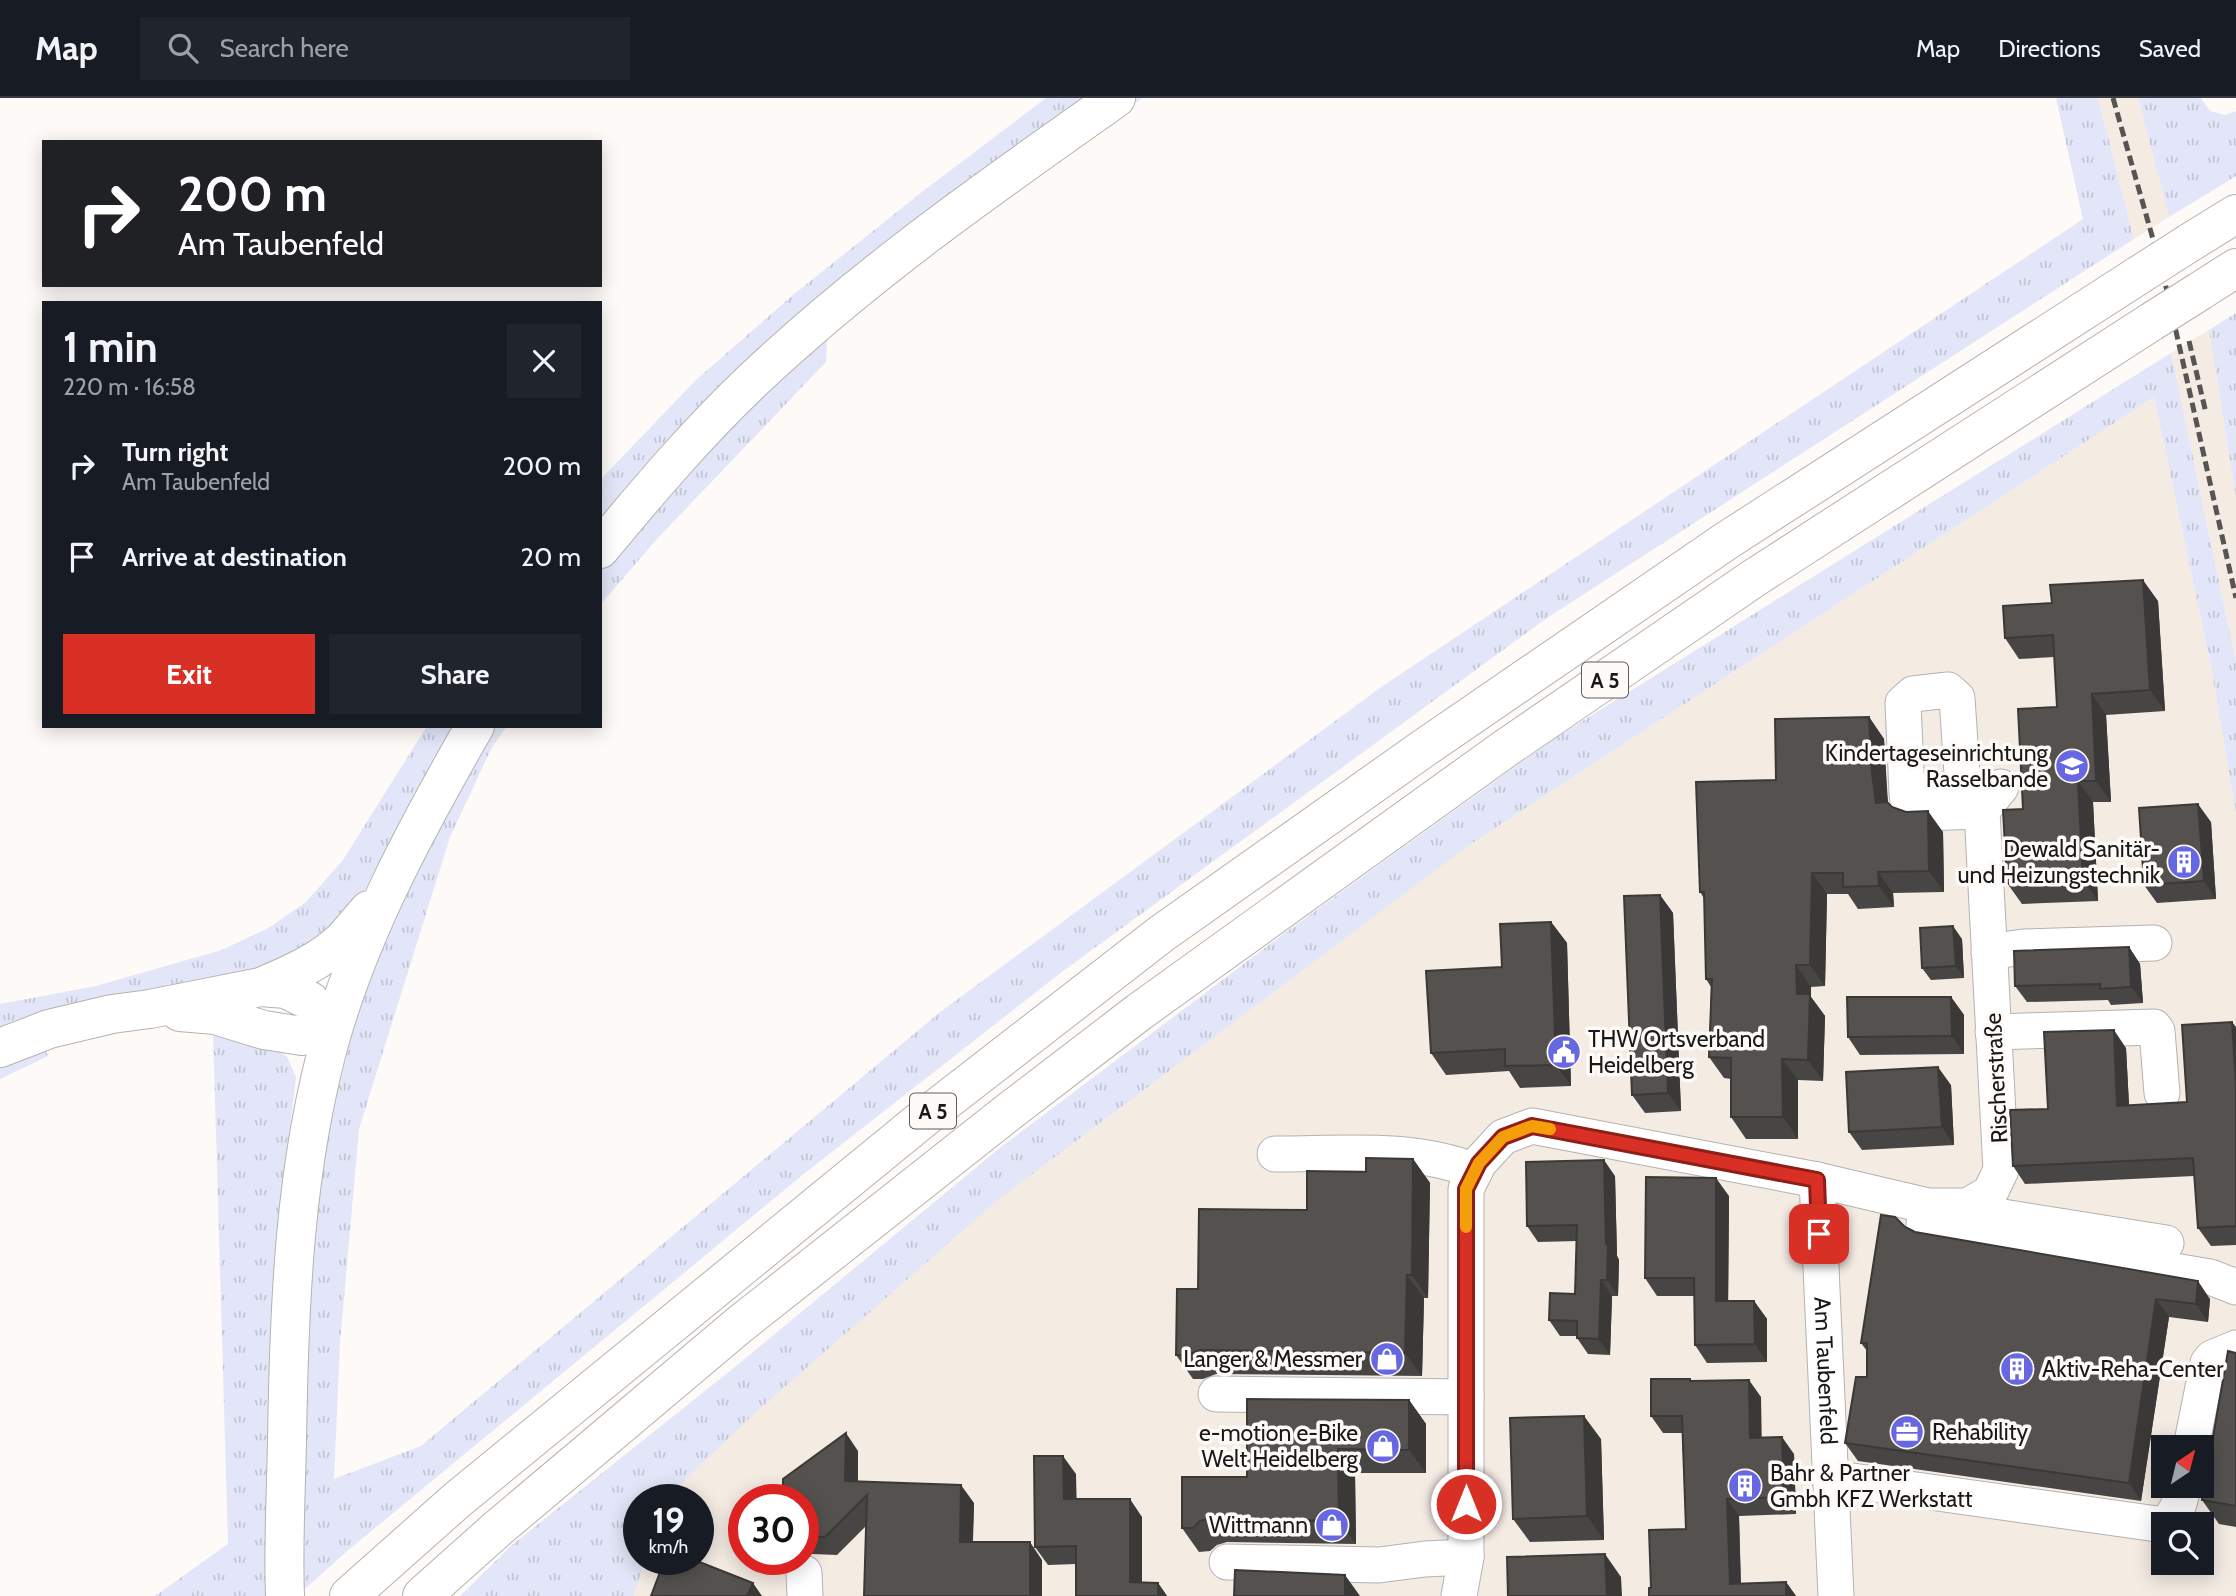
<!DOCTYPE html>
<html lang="en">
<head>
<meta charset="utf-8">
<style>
	body { margin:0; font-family:Cabin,sans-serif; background:#20242c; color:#f1f3f6; height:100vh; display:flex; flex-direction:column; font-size:26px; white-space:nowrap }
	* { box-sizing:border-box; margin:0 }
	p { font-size:23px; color:#9ea1a6 }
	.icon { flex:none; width:38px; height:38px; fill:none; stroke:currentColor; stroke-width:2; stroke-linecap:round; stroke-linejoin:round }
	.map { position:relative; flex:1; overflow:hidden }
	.drawer { position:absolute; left:42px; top:203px; width:560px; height:427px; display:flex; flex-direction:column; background:#171b24; border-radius:0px; box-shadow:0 4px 18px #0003 }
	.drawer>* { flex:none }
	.top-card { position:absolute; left:42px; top:42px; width:560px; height:147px; border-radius:0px; box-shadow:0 4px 18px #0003; background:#202124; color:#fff; overflow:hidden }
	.needle { width:46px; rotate:35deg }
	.fabs { position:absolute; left:2151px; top:1337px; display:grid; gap:14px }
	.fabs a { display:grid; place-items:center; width:63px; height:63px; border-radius:0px; background:#171b24; box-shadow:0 4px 18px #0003; font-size:35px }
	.speed { position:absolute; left:623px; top:1386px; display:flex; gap:14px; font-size:35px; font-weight:700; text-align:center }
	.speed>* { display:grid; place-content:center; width:91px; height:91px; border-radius:50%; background:#171b24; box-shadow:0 4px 18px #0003; line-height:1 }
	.speed small { font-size:18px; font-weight:400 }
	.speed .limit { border:10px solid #d22; background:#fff; color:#111 }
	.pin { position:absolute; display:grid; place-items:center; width:60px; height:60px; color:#fff; margin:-30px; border-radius:14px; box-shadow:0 4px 10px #0006 }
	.me { position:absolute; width:77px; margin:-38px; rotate:0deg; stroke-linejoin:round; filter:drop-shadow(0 0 5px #0008) }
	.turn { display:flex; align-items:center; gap:24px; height:147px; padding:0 21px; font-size:32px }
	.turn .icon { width:91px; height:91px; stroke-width:2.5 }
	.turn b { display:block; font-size:49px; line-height:60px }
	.round { display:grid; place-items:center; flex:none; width:74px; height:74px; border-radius:0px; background:#20242c }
	.head { display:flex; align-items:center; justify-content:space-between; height:119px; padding:0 21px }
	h1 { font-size:42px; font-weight:800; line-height:52px }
	.action { display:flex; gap:14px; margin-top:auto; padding:14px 21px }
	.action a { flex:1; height:80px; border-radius:0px; background:#d93025; color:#fff; font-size:28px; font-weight:800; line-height:80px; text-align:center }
	.action a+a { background:#20242c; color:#f1f3f6 }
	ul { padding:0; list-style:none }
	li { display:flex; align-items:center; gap:21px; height:91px; padding:0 21px }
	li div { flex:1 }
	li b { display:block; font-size:26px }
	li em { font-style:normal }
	header { display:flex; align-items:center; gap:42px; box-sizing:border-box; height:98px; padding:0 35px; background:#171b24; border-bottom:2px solid #363941 }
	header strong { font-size:33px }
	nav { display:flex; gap:38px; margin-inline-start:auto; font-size:24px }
	.search { width:490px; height:63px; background:#20242c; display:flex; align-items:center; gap:18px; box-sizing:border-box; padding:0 24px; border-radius:0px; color:#9ea1a6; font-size:26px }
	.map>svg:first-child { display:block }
	.built { fill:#f4ebe3; fill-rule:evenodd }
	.grass { fill:url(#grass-tufts) }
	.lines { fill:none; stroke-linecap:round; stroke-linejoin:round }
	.minor-casing { stroke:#b5b2b0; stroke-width:37 }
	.major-casing { stroke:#b5b2b0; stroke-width:40 }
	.highway-casing { stroke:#b5b2b0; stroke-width:40 }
	.minor { stroke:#fff; stroke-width:35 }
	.major { stroke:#fff; stroke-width:38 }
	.highway { stroke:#fff; stroke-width:38 }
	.rail { stroke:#575553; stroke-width:5; stroke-dasharray:10 5; stroke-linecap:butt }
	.highway-bridge-casing { stroke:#b5b2b0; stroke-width:40; stroke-linecap:butt }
	.highway-bridge { stroke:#fff; stroke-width:38 }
	.wall { fill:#484644 }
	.shaded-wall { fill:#3b3937 }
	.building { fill:#54514f; stroke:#3b3937; stroke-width:2 }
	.route-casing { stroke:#8d1f18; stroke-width:18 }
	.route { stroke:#d93025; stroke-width:12 }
	.slow { stroke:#f59e0b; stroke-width:12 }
	.labels { text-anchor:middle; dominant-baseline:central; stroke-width:7; stroke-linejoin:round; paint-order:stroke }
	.shield { fill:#fdfaf7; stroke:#5e5c5b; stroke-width:2 }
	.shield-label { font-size:21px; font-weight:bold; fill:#1a1918 }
	.poi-label { font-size:23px; fill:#1a1918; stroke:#fdfaf7; text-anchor:end }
	.street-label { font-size:23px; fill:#1a1918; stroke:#fdfaf7 }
</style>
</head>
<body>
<header>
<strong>Map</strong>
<div class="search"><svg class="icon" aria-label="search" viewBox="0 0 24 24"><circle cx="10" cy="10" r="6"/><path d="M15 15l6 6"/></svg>Search here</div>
<nav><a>Map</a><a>Directions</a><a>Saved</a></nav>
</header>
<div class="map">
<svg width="2236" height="1498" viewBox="0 0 2236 1498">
	<defs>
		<pattern id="grass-tufts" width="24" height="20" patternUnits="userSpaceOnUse" patternTransform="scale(1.75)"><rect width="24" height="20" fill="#e3e6f8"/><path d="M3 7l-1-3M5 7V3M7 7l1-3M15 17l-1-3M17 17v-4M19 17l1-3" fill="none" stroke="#c2c5d4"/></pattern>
	</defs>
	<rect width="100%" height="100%" fill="#fdfaf7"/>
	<path class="built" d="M2098 0H2138L2169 119 2134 141Z
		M2209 232 2236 400V564L2171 255Z
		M2154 299 2211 569 2236 715V1498H540L495 1479 1469 747ZM2163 1349H2202V1388H2163ZM639 1402H698V1461H639ZM744 1402H803V1461H744ZM2163 1426H2202V1465H2163Z"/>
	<path class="grass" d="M1046 0H1092L600 425V382L696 282 793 197 922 94Z
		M1129 0H1142L947 143 827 241 826 264 656 442 600 507V460L803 251Z
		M2056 0H2098L2134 141 1547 520 1063 873 805 1075 346 1454 297 1498 304 1263 319 1068 355 925 397 804 486 628H507L492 649 450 739 359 1031 340 1245 334 1381 421 1348 939 915 1384 587 2083 121Z
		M2138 0H2201L2210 13 2225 17 2236 13V78L2169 119Z
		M2236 215V400L2209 232Z
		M2171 255 2236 564V715L2211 569 2154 299 1469 747 999 1101 756 1314 669 1397 667 1402H639V1461H646L633 1498H460L512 1447 735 1269 1001 1049 1282 837 1552 642Z
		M427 628H456L358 804 334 834 276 869 0 936V906L96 888 222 852 270 829 306 804 343 762Z
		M213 932 272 947 287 959 296 979 288 1048 282 1129 274 1498H155L228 1446Z
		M43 946 48 958 0 981V962Z"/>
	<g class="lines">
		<g class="minor-casing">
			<g id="minor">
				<path d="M1907 695 1963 690 1957 600 1948 592 1913 596 1903 605 1907 695 1908 704 1920 715 1982 713"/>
				<path d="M1989 854 2023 849 2154 845"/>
				<path d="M1993 934 2154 929 2157 933 2162 995"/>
				<path d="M1275 1056C1342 1056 1412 1048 1475 1073"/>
				<path d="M1817 1082 1928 1108H1967L1990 1095 2001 1072 1982 713 2001 689"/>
				<path d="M1928 1108 1924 1126 1931 1132 2210 1179 2236 1189"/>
				<path d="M1973 1112 1977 1115 2166 1145"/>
				<path d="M1216 1296 1466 1299"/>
				<path d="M2191 1349 2208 1265 2212 1260 2236 1250"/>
				<path d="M1831 1380 2157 1426 2166 1425C2178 1414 2180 1404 2183 1388"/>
				<path d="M1227 1464 1379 1467 1425 1461 1466 1459"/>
				<path d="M804 1475 805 1498"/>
				<path id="s1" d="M1459 1498 1466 1459V1091L1479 1065 1503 1039 1532 1028 1817 1082 1836 1498"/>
			</g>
		</g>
		<g class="major-casing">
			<path id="major" d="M600 451C648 393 698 334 753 282 864 177 991 88 1116 0
				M261 889C289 877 320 864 343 842 352 832 360 822 369 812
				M180 914 215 917 264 932 302 938 332 934
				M0 950 49 931 112 916 150 911 261 889 286 891 310 903 332 934
				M285 1498C283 1447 286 1395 287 1344 289 1208 294 1067 332 935 364 826 419 726 475 628"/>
		</g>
		<g class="highway-casing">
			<path id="highway" d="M2189 145 2236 116
				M2200 193 2236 170
				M349 1498 457 1402 925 1019 1161 836 1424 650 1726 443 2139 177
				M422 1498 497 1431 739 1227 1011 1012 1139 914 1503 652 1754 480 2151 224"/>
		</g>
		<use href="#minor" class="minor"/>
		<use href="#major" class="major"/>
		<use href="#highway" class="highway"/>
		<path class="rail" d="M2113 0 2164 180 2236 500
			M2189 243 2206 315"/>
		<g class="highway-bridge-casing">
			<path id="highway-bridge" d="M2139 177 2189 145
				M2151 224 2200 193"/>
		</g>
		<use href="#highway-bridge" class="highway-bridge"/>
	</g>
	<path class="wall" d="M2158 503 2165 613 2106 617 2111 704H2093L2098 803 2022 806 2007 785 2023 711 2057 609 2054 559 2019 561 2005 540Z
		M1869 619 1884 641 1888 705 1892 709 1943 734 1944 794 1893 795 1894 809 1858 811 1848 796H1827L1825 888 1811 889V899L1825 918 1823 983 1798 982V1041H1746L1731 1019V981L1724 980 1709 959 1711 889 1706 881 1704 800 1700 794 1776 682Z
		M2211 724 2216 801 2157 805 2144 787Z
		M1660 797 1673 815 1681 1013 1645 1015 1632 997Z
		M1551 824 1567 845 1571 988 1520 990 1509 973 1446 977 1431 955 1502 869Z
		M1962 841 1964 880 1931 882 1922 870Z
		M2129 849 2140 866 2143 905 2111 907 2108 902 2027 904 2015 888Z
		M1951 899 1964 917V956L1860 957 1848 939Z
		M2236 929V1147L2211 1148 2198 1130 2194 1078 2025 1086 2013 1068 2048 1011 2126 950 2129 1007 2187 1004Z
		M1951 987 1954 1047 1862 1052 1849 1034Z
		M1413 1061 1430 1085 1428 1200H1424L1422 1278 1216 1276 1203 1281H1193L1176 1257 1198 1191 1307 1112 1366 1074Z
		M1615 1078 1617 1158 1619 1162 1618 1198H1612L1610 1257 1588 1256 1577 1240V1238H1560L1549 1222 1575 1196 1577 1143 1538 1144 1527 1128Z
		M1729 1098 1728 1203H1754L1767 1221V1264L1707 1265 1695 1247 1694 1198H1657L1645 1180Z
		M1905 1129 1915 1134 2210 1201 2208 1224 2169 1219 2141 1403 1858 1363 1845 1345 1867 1279V1253L1861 1245Z
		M2236 1255V1429L2219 1426 2202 1402Z
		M1692 1283 1761 1299V1340L1794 1356 1796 1416 1739 1418 1741 1486 1786 1484 1796 1498H1649L1651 1490 1686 1431 1682 1335H1663L1651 1318Z
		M1409 1302 1426 1326V1375H1355L1356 1446 1227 1444 1217 1447 1210 1453 1199 1454 1182 1430 1247 1379Z
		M1601 1341 1604 1442 1530 1444 1513 1421Z
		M858 1353V1384L974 1405 973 1444 1042 1462 866 1428 837 1457 812 1456 803 1444V1402Z
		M1076 1376V1401L1142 1419V1485H1158L1167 1498H1076V1466L1048 1467 1035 1449Z"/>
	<path class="shaded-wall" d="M2143 482 2158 503 2165 613 2150 592Z
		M2092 596 2106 617 2111 704 2096 683Z
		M1869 619 1884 641 1887 697 1891 726 1876 705 1872 675Z
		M2078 683 2093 704 2098 803 2083 782Z
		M2198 706 2211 724 2216 801 2204 783Z
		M1928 713 1943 734 1944 794 1929 773Z
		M1878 774 1893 795 1894 809 1879 788Z
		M1812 775 1827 796 1825 888 1810 867Z
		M1660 797 1673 815 1681 1013 1668 995Z
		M1551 824 1567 845 1571 988 1556 967Z
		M1953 828 1962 841 1964 880 1956 868Z
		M2129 849 2140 866 2143 905 2131 889Z
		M1796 867 1811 889V899L1825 918 1823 983 1808 962 1797 896Z
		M1951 899 1964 917V956L1952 938Z
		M2232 924 2236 929V987Z
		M2114 932 2126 950 2130 1026 2117 1008Z
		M1782 961 1798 982V1041L1783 1019Z
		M1938 969 1951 987 1954 1047 1942 1029Z
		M1413 1061 1430 1085 1428 1200 1412 1177Z
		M1604 1062 1615 1078 1617 1158 1619 1162 1618 1198 1607 1182Z
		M1716 1080 1729 1098 1728 1222 1716 1203Z
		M1407 1177 1424 1200 1422 1278 1405 1255Z
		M1601 1182 1612 1198 1610 1257 1599 1241Z
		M2198 1183 2210 1201 2208 1224 2196 1206Z
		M2156 1201 2169 1219 2141 1403 2129 1385Z
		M1754 1203 1767 1221V1264L1755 1246Z
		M1749 1282 1761 1299 1762 1357 1750 1340Z
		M1409 1302 1426 1326V1375L1409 1352Z
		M1584 1318 1601 1341 1604 1442 1587 1418Z
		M846 1335 858 1353 857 1401 845 1383Z
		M1782 1339 1794 1356 1796 1416 1784 1399Z
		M1338 1351 1355 1375 1356 1446 1339 1423Z
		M1063 1358 1076 1376 1077 1419 1064 1401Z
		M961 1387 974 1405 972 1462 960 1444Z
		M1130 1401 1142 1419V1498L1130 1484Z
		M1727 1401 1739 1418 1741 1498 1730 1486Z
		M1030 1444 1042 1462V1498H1030Z
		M1605 1456 1621 1479 1622 1498H1607Z
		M1345 1477 1360 1498H1345Z
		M1786 1484 1796 1498H1786Z
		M753 1485 762 1498H747Z
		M1158 1485 1167 1498H1158Z"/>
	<path class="building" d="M2143 482 2150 592 2092 596 2096 683H2078L2083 782 2007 785 2003 712 2023 711 2018 611 2057 609 2053 537 2005 540 2003 508 2052 505 2050 487Z
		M1869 619 1872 675 1876 705 1887 704 1892 709 1906 714 1928 713 1929 773 1878 774 1879 788 1843 789V775H1812L1810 867H1796L1797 896H1810L1808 962 1782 961 1783 1019H1731V960L1709 959 1712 881H1706L1704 794H1700L1696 684 1776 682 1775 621Z
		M2198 706 2204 783 2144 787 2139 710Z
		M1660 797 1668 995 1632 997 1624 798Z
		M1551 824 1556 967 1505 968V951L1431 955 1426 873 1502 869 1500 826Z
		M1953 828 1956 868 1922 870 1920 830Z
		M2129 849 2131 889 2100 891V886L2015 888 2014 853Z
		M1847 899H1951L1952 938 1848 939Z
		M2232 924 2236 987V1128L2198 1130 2193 1060 2013 1068 2010 1012 2048 1011 2044 934 2114 932 2117 1008 2187 1004 2182 927Z
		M1938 969 1942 1029 1849 1034 1846 974Z
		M1366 1060 1413 1061 1412 1177H1407L1405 1255 1200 1252 1187 1257H1176L1177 1191H1198L1199 1111 1307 1112V1073L1366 1074Z
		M1604 1062 1606 1146H1608L1607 1182H1601L1599 1241 1577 1240V1223L1549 1222 1550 1195 1575 1196 1577 1127 1527 1128 1526 1064Z
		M1646 1079 1716 1080V1203H1754L1755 1246 1695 1247 1694 1180H1645Z
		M1881 1117 1895 1119 1905 1129 1915 1134 2198 1183 2196 1206 2156 1201 2129 1385 1845 1345 1856 1279H1867V1245H1861Z
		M2228 1253 2236 1255V1408L2202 1402Z
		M1651 1281H1690V1283L1749 1282 1750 1340 1782 1339 1784 1399 1727 1401 1730 1486 1786 1484V1498H1649V1490H1651L1649 1432 1686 1431 1682 1318H1651Z
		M1247 1301 1409 1302V1352L1338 1351 1339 1423 1211 1420 1200 1423 1193 1430H1182V1379H1247Z
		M1584 1318 1587 1418 1513 1421 1510 1320Z
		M846 1335 845 1383 961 1387 960 1444H1030V1498H864L867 1397 825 1439 803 1438V1402H783V1381Z
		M1034 1358H1063L1064 1401H1130V1484L1158 1485V1498H1076V1448L1035 1449Z
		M1605 1456 1607 1498H1508L1507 1459Z
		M665 1461H692L753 1485 747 1498H651Z
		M1235 1472 1345 1477V1498H1234Z"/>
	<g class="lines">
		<g class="route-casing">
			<path id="route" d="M1466 1406V1091L1479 1065 1503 1039 1532 1028 1817 1082 1819 1136"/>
		</g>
		<use href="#route" class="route"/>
		<path class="slow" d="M1466 1129V1091L1479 1065 1503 1039 1532 1028 1550 1031"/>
	</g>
	<defs>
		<g id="school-disc" transform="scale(1.75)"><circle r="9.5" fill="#6768e1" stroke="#fdfaf7"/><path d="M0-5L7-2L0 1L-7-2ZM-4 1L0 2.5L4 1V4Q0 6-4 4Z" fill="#fff"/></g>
		<g id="building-disc" transform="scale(1.75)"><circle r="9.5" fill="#6768e1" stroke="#fdfaf7"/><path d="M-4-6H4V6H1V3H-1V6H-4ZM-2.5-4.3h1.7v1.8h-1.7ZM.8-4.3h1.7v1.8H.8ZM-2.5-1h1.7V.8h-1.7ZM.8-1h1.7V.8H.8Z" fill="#fff"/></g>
		<g id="civic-disc" transform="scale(1.75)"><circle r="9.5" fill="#6768e1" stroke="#fdfaf7"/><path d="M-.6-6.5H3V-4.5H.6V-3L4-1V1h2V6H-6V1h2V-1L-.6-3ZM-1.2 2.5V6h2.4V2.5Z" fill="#fff"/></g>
		<g id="shop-disc" transform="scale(1.75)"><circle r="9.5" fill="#6768e1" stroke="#fdfaf7"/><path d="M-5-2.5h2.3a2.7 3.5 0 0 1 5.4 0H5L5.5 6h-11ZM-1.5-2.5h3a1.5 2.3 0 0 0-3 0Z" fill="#fff"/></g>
		<g id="office-disc" transform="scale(1.75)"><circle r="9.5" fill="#6768e1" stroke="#fdfaf7"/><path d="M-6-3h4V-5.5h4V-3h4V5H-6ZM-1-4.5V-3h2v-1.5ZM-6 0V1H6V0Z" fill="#fff"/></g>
	</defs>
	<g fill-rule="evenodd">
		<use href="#school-disc" x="2072" y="668"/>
		<use href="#building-disc" x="2184" y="764"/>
		<use href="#civic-disc" x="1564" y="954"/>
		<use href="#shop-disc" x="1387" y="1261"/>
		<use href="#building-disc" x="2017" y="1271"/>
		<use href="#office-disc" x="1907" y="1334"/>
		<use href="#shop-disc" x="1383" y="1348"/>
		<use href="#building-disc" x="1745" y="1388"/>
		<use href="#shop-disc" x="1332" y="1427"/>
	</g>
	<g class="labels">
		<g class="shield">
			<rect x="1582" y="564.5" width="46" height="35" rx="5"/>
			<rect x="910" y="995.5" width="46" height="35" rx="5"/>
		</g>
		<g class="shield-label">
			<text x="1605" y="582">A 5</text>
			<text x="933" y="1013">A 5</text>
		</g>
		<g class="poi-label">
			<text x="2048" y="655">Kindertageseinrichtung<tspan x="2048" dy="26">Rasselbande</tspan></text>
			<text x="2160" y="751">Dewald Sanitär-<tspan x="2160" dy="26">und Heizungstechnik</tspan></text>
			<text x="1588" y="941" text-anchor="start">THW Ortsverband<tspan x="1588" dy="26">Heidelberg</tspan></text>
			<text x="1362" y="1261">Langer &amp; Messmer</text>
			<text x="2042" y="1271" text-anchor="start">Aktiv-Reha-Center</text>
			<text x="1932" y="1334" text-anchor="start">Rehability</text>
			<text x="1358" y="1335">e-motion e-Bike<tspan x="1358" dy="26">Welt Heidelberg</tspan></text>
			<text x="1770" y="1375" text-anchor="start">Bahr &amp; Partner<tspan x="1770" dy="26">Gmbh KFZ Werkstatt</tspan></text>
			<text x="1308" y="1427">Wittmann</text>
		</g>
		<g class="street-label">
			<text transform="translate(1996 980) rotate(-93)">Rischerstraße</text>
			<text stroke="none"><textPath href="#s1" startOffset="984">Am Taubenfeld</textPath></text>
		</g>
	</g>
</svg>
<div class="fabs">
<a><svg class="needle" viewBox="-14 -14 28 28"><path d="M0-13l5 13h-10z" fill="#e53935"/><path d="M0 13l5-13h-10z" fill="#9ea1a6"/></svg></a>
<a><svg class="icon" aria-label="search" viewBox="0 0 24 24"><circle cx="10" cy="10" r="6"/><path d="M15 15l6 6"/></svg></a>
</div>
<div class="speed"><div>19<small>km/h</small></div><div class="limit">30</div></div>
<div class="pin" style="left:1819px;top:1136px;background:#d93025"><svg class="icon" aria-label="arrive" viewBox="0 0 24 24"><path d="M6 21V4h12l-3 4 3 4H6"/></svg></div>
<svg class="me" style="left:1466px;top:1406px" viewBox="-20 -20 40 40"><circle r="17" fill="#d93025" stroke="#fff" stroke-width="3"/><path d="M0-11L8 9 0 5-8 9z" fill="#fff"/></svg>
<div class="top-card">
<div class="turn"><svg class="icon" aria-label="right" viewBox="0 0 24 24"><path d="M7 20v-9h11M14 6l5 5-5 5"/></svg><div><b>200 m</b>Am Taubenfeld</div></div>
</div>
<section class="drawer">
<div class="head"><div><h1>1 min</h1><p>220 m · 16:58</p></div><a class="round"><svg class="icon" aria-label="close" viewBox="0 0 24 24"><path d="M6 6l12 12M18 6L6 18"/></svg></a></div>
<ul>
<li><svg class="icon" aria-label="right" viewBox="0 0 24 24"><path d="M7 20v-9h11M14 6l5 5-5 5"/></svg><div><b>Turn right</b><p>Am Taubenfeld</p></div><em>200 m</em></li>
<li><svg class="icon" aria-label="arrive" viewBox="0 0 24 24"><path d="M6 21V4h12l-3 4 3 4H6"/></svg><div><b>Arrive at destination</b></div><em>20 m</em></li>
</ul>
<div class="action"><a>Exit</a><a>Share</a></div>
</section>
</div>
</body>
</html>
